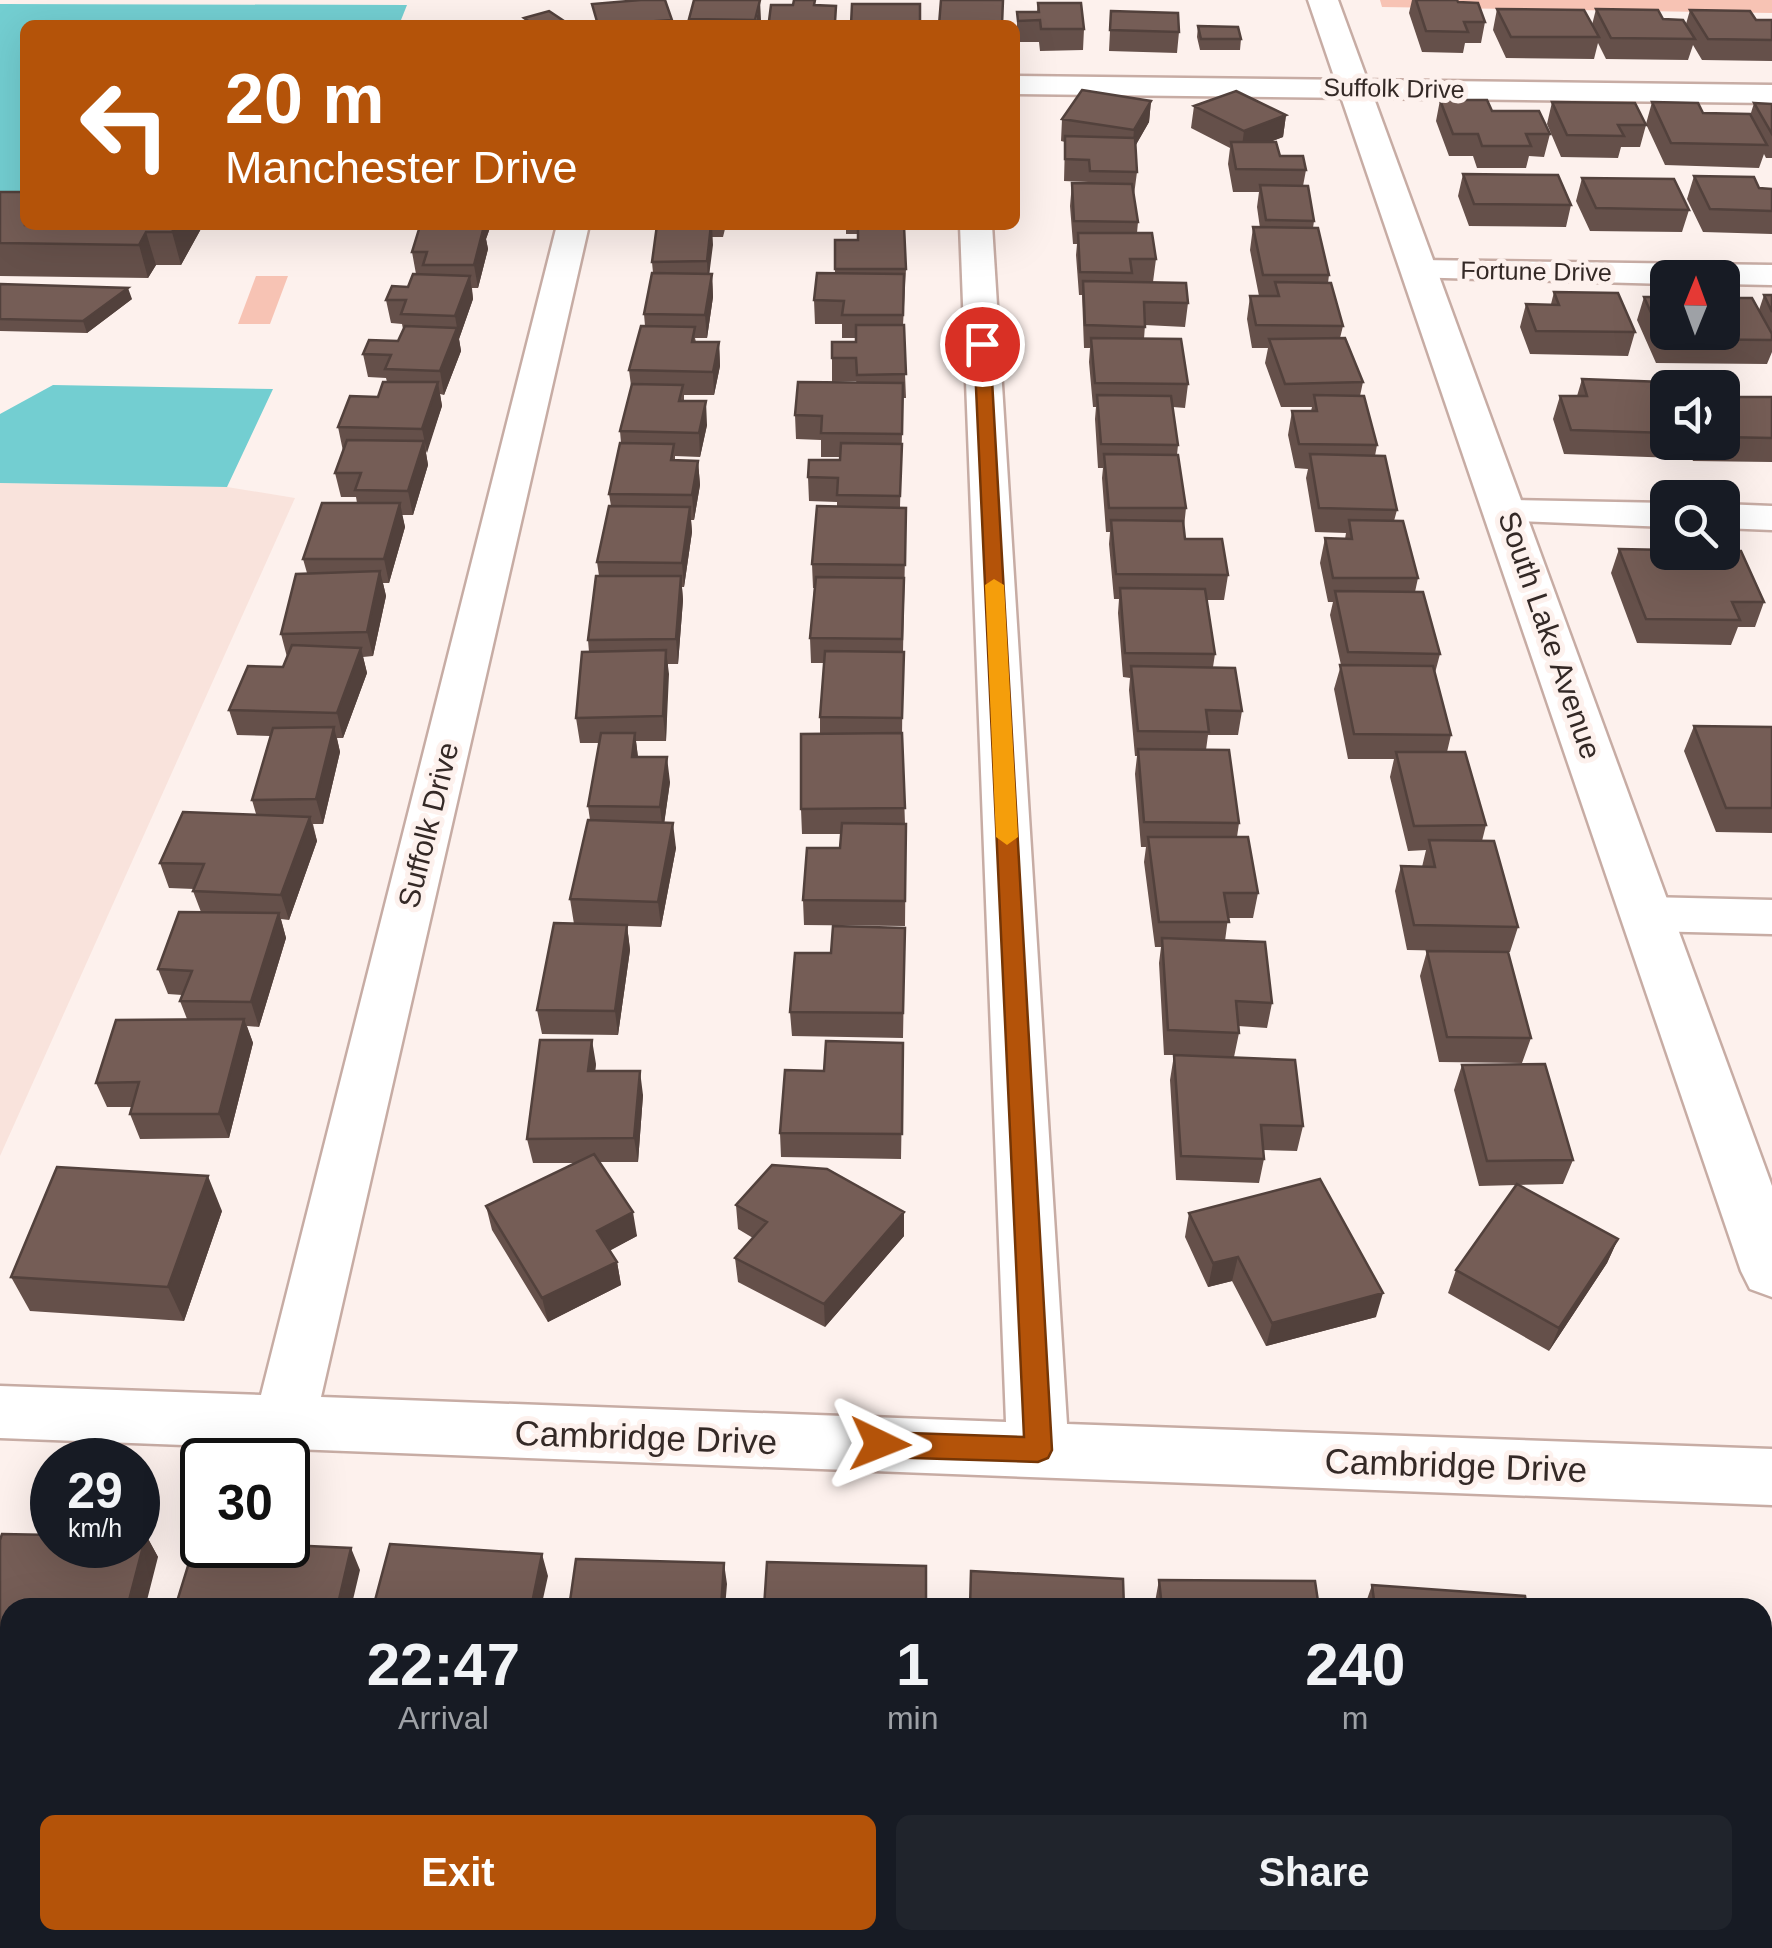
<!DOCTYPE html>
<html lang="en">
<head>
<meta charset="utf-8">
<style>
	body { margin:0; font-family:Arial,sans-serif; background:#20242c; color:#f1f3f6; height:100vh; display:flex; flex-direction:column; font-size:38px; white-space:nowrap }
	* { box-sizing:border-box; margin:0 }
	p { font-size:32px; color:#9ea1a6 }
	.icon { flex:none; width:55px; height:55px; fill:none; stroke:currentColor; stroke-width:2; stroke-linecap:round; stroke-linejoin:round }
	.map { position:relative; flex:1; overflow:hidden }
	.drawer { position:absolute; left:0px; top:1598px; width:1772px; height:352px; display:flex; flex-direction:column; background:#171b24; border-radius:30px 30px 0 0; box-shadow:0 10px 40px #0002 }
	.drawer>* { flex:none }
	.hud { position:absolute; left:20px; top:20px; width:1000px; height:210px; border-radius:15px; box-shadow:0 10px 40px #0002; background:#b45309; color:#fff; overflow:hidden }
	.needle { width:65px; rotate:1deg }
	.fabs { position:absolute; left:1650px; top:260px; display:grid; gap:20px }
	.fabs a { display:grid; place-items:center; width:90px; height:90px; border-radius:15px; background:#171b24; box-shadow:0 10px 40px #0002; font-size:50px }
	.speed { position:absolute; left:30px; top:1438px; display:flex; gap:20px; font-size:50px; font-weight:700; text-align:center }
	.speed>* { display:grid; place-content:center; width:130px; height:130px; border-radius:50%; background:#171b24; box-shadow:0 10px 40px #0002; line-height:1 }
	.speed small { font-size:25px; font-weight:400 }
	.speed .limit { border:5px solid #111; border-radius:15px; background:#fff; color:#111 }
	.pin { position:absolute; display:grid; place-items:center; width:85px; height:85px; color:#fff; margin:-42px; border:5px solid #fff; border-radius:50%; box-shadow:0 2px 10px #0007 }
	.me { position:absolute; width:110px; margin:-55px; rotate:92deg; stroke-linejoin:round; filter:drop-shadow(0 0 8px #0008) }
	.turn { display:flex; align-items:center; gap:35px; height:210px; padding:0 40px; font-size:45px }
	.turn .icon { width:130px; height:130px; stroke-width:2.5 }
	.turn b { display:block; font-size:70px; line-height:85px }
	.eta { display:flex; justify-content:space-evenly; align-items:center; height:170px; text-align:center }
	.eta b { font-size:60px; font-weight:800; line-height:70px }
	.action { display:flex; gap:20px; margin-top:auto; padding:20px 40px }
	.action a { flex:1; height:115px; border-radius:15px; background:#b45309; color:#fff; font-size:40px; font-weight:800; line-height:115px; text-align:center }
	.action a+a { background:#20242c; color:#f1f3f6 }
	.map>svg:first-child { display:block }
	.built { fill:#f9e3dc }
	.green { fill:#f7c3b4 }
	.water { fill:#73ced1 }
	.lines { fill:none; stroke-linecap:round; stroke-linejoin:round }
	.minor-casing { stroke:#c7aca4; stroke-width:5 }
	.tertiary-casing { stroke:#c7aca4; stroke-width:5 }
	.minor { fill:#fff; fill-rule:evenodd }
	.tertiary { fill:#fff; fill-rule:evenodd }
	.wall { fill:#65504a }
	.shaded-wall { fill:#52413c }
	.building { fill:#755d56; stroke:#52413c; stroke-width:2.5 }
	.route { fill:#b45309; stroke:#753606; stroke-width:2.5 }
	.slow { fill:#f59e0b }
	.labels { text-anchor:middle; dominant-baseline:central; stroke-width:10; stroke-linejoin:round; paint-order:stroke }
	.far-street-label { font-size:25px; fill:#342926; stroke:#fdf1ed }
	.street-label { font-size:30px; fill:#342926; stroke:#fdf1ed }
	.near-street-label { font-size:35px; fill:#342926; stroke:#fdf1ed }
</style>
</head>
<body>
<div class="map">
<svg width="1772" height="1948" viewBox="0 0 1772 1948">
	<rect width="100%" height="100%" fill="#fdf1ed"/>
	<path class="built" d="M0 483 227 487 295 498 0 1156Z"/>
	<path class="green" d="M1380 0H1772V13L1382 7Z
		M256 276H288L270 324H238Z"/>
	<path class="water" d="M0 4 407 5 399 25H25V214L0 213Z
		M53 385 273 389 227 487 0 483V414Z"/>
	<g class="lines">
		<g class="minor-casing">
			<path id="minor" d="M1015 76 1772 85V103L1015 94Z
				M557 225H589L321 1397 1006 1422 960 225H992L1067 1424 1772 1449V1505L0 1438V1386L261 1395Z
				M1420 260 1772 265V285L1722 284V278H1668V284L1408 277 1403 270 1408 263Z
				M1507 500 1668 503V527L1493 520 1487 512 1493 504Z
				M1722 504 1772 506V530L1722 528Z
				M1647 897 1772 900V934L1647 931 1630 926 1623 914 1630 902Z"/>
		</g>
		<g class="tertiary-casing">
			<path id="tertiary" d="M1308 0H1338L1772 1186V1297L1750 1289 1741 1271Z"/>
		</g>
		<use href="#minor" class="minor"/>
		<use href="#tertiary" class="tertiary"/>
	</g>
	<path class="wall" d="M1412 0H1457L1458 2 1485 22 1481 43H1465L1463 53 1422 52 1409 13Z
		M1038 3 1084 29 1083 50 1040 51 1039 42H1017V12H1037Z
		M836 6V25H769V21Z
		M1497 9 1592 25 1596 9 1686 24 1690 10 1756 20H1772V61L1702 60 1693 45 1688 60 1606 59 1598 43 1594 59 1506 58 1493 30Z
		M1111 11 1179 32 1177 53 1109 51Z
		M689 19 761 20 760 25H689Z
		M1198 26 1241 39 1240 50H1200L1197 37Z
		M1440 100 1492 111 1550 134 1544 157 1529 156 1526 168H1477L1473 156H1449L1436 121Z
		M1151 101 1149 122 1135 146 1137 172 1134 195 1138 222 1137 233 1156 259 1153 282 1188 303 1185 327 1145 325 1144 339 1188 384 1185 408 1173 407 1178 445 1177 455 1186 508 1184 527 1185 539 1228 575 1224 600H1207L1215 654 1213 667 1242 711 1238 735H1208L1206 750 1239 823 1237 837 1258 893 1253 918H1228L1225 941 1272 1003 1267 1028 1238 1026 1239 1033 1234 1057 1303 1126 1297 1151 1264 1150V1159L1259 1183 1176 1180 1170 1080 1174 1055H1164L1159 963 1161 947H1155L1144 862 1146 847H1141L1135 774 1137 756H1135L1129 690 1130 678 1123 677 1118 613 1119 599H1114L1109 544 1110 532H1106L1102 478 1103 468H1098L1095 419 1096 407H1093L1089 362 1090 348H1084L1082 295H1079L1076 255 1077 244H1073L1070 206 1072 183H1088V182L1064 181 1065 142 1061 141 1062 119Z
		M1552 102 1646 125 1640 147H1621L1618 158 1561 157 1547 124Z
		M1652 102 1703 113 1750 116 1754 103 1772 104V158H1766L1764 154 1759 168 1665 165 1646 124Z
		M1194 106 1286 115 1283 137 1269 142 1280 156 1306 170 1303 186 1314 221 1313 228 1329 275 1328 283 1343 326 1340 338 1363 382 1360 396 1377 445 1375 456 1397 510 1394 521 1418 578 1415 592 1440 654 1435 673 1451 735 1447 752 1486 825 1482 841 1518 927 1510 952 1407 950 1395 891 1401 866 1422 867 1426 850 1408 851 1390 777 1394 759H1348L1334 689 1341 665 1330 615 1333 602H1328L1320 563 1325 538 1345 539 1346 533 1315 532 1306 478 1308 469 1295 468 1288 435 1292 411H1311L1312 407H1281L1265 363 1268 348H1252L1247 319 1250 296H1259L1250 250 1253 227 1260 228 1257 207 1259 192H1233L1228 164 1230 148 1191 128Z
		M1463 174 1571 205 1566 227 1469 226 1458 196Z
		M1694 176 1759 188 1772 189V234L1703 232 1687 199Z
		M1582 178 1689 210 1682 232 1590 231 1576 201Z
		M0 192 25 225H201L202 227 181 265H156L148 278 0 276Z
		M420 225H491L486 239 488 249 478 288H472L473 299 459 339 461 351 444 395 440 394 442 406 426 453 428 465 413 515H402L405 527 389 583H383L386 596 373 656 363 657 367 673 343 738H337L340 752 323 824H313L317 841 289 920 281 919 286 938 259 1027 247 1026 253 1043 229 1138 140 1139 130 1114 132 1107H107L96 1083 187 1019 180 1001 182 995 168 994 158 969 201 912 193 891 194 889 169 888 160 863 256 814 252 800 270 736 237 735 229 710 283 667 287 657 281 634 307 573 303 559 357 503 356 497H341L335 473 343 451 338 427 378 397 387 382 386 378 368 377 363 354 398 341 403 329 402 324 391 323 386 300 408 287 416 274 412 252Z
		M657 225H726L723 237H712L709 274H712L713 297 707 338H695L696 342H719L720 366 714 395H684V401L707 425 700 457 675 456V460L698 461 700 485 694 520H691L692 532 684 587H682L683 600 678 664H668L666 741H636L638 757 670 782 664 823 676 848 661 927 627 926 630 950 618 1035 542 1034 537 1010 574 924 570 899 590 820 588 806 599 743H580L576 718 589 652 588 640 599 576 597 562 611 506 609 494 621 443 620 431 631 386 629 370 645 326 644 314 653 273 652 262Z
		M846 225H903L906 269 903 325 906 398H903L900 507 906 508 903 652 902 737 905 824H906L905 926 804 925 803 900 840 848 841 834H802L801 809 820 734V717L824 663H811L810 638 814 588H813L812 564 837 507V502L809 501 808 477 840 460V457H821V440L796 439 795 415 857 383 856 381 832 382V358L856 342V338H842V324H815L814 300 835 273V240H858V234H846Z
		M0 284 132 299 87 333 0 331Z
		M1554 292 1635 332 1628 356 1530 354 1520 327 1526 304H1551Z
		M1764 295H1772V352L1767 364 1656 363 1637 320 1644 297 1759 310Z
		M1582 379 1668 391V442H1681L1676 458 1564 454 1553 419 1560 396H1577Z
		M1722 397H1772V462L1693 461 1685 442H1722Z
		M1619 549 1764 602 1755 627H1738L1731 645 1637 643 1611 573Z
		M1694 726 1772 727V833L1716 832 1684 751Z
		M905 928 903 1038 792 1036 790 1012 831 953Z
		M1427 951 1531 1038 1522 1063 1439 1062 1420 976Z
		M903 1043 901 1159 781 1157 780 1133 824 1071Z
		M596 1064 595 1071 643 1095 638 1162H600L637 1236 610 1250 617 1262 621 1285 548 1322 492 1230 486 1206 577 1163H533L527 1139Z
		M1462 1065 1573 1160 1563 1184 1518 1185 1618 1239 1607 1263 1549 1351 1448 1293 1456 1270 1517 1185 1479 1186 1454 1090Z
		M736 1205 904 1212V1236L825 1327 738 1282 735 1258 753 1238 738 1229Z
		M222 1211 184 1321 30 1311 11 1277Z
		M1189 1213 1376 1317 1266 1346 1232 1281 1208 1287 1185 1237Z
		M146 1535 158 1557 10 1608V1671H0V1540Z
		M1159 1580 1319 1608H1155V1602Z
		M1372 1585 1527 1608H1364Z
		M1762 1733 1772 1770V1817L1762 1828Z"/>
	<path class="shaded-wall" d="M760 0 761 20 760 25H755Z
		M672 20V25H615Z
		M1151 101 1149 122 1132 152 1134 130Z
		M1286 115 1283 137 1241 153 1244 131Z
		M176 225H201L202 227 181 265 172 232Z
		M483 225H491L486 239 488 249 478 288 474 265 484 229Z
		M712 225 713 245 708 284 707 261Z
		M146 232 156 265 148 278 139 245Z
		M712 274 713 297 707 338 705 315Z
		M470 276 473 299 459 339 461 351 444 395 440 371 457 328 455 316Z
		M128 288 132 299 87 333 83 321Z
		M719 342 720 366 714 395 713 372Z
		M438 382 442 406 427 453 422 429Z
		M706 401 707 425 700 457 699 433Z
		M424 441 428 465 413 515 408 491Z
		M698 461 700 485 694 520 692 495Z
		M400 503 405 527 389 583 384 559Z
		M690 507 692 532 684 587 682 563Z
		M380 571 386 596 373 656 367 632Z
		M681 576 683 600 678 664 676 639Z
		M361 648 367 673 343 738 337 713Z
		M666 650 669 674 666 741 663 716Z
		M334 727 340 752 323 824 316 799Z
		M635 733 638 758 632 757Z
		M667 757 670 782 663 832 660 807Z
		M310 817 317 841 289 920 281 895Z
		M673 823 676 848 661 927 658 902Z
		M279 913 286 938 259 1027 251 1002Z
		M627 925 630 950 618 1035 615 1011Z
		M244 1019 253 1043 229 1138 219 1114Z
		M592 1040 596 1064 592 1096 588 1071Z
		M640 1071 643 1095 638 1162 634 1138Z
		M208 1176 222 1211 184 1321 168 1287Z
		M633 1212 637 1236 602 1255 597 1231Z
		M904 1212V1236L825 1327 824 1304Z
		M1618 1239 1607 1263 1549 1351 1559 1328Z
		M1238 1257 1232 1281 1208 1287 1213 1263Z
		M617 1262 621 1285 548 1322 542 1298Z
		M1383 1293 1376 1317 1266 1346 1272 1323Z
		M146 1535 158 1557 145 1608H127Z
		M351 1548 360 1570 351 1608H337Z
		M542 1554 548 1576 541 1608H531Z
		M724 1563 727 1584 725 1608H721Z"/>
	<path class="building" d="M641 0H665L672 20 598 25 592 4Z
		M694 0H760L755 20 689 19Z
		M794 0H815L814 5 836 6 835 22 769 21 771 5H793Z
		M941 0H1003L1002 25H939Z
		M1416 0H1457L1458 2 1478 3 1485 22H1464L1468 32 1426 31Z
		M1038 3H1081L1084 29H1041L1040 20 1018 21 1017 12H1039Z
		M852 4H920V25H851Z
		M1497 9 1584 10 1599 37H1511Z
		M1596 9 1658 10 1663 19 1683 20 1695 39 1611 38Z
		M1690 10 1750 11 1756 20H1772V40L1708 39Z
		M549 11 570 25H534L524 18Z
		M1111 11 1178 13 1179 32 1110 30Z
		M1198 26 1238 27 1241 39H1201Z
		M1082 90 1151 101 1134 130 1062 119Z
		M1236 91 1286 115 1244 131 1194 106Z
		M1440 100H1487L1492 111H1539L1550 134H1526L1531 146H1482L1478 134H1453Z
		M1552 102 1635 103 1646 125H1618L1624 136 1567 135Z
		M1652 102 1698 103 1703 113 1750 114 1767 145 1671 143Z
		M1754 103 1772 104V134Z
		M1065 136 1135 138 1137 172 1090 171 1089 160 1065 159Z
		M1231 142H1276L1280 156H1303L1306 170 1236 169Z
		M1463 174 1558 175 1571 205 1474 204Z
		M1694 176 1754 177 1759 188 1772 189V211L1710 209Z
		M1582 178 1674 179 1689 210 1596 208Z
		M1072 183 1132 184 1138 222 1074 221Z
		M1260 185 1308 186 1314 221 1266 220Z
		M0 192H25V225H176L172 232H146L139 245 0 243Z
		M657 225H711L707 261 652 262Z
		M420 226H484L474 265H423L427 252H412Z
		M858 226H904L906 269H835V240H858Z
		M1253 227 1318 228 1329 275H1263Z
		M1078 233H1152L1156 259H1130L1132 273 1080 272Z
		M652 273 712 274 705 315 644 314Z
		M817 273 904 274 903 315H842L844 301 814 300Z
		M413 274 470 276 455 316 401 314 406 300H386L392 286 408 287Z
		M1083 281 1186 283 1188 303 1144 302 1145 327 1085 325Z
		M1275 282 1331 283 1343 326 1256 325 1250 296H1279Z
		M0 284 128 288 83 321 0 319Z
		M1554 292 1618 293 1635 332 1536 331 1526 304 1559 305Z
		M1764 295H1772V312Z
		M1644 297H1668V332H1722V298H1752L1772 334V340L1663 339Z
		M856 325H904L906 374 857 375 856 358H832V342H856Z
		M405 326 457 328 440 371 385 369 391 355 363 354 369 340 398 341Z
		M641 326 695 327 692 342H719L713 372 629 370Z
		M1091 338 1181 339 1188 384 1095 383Z
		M1345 338 1363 382 1285 384 1269 339Z
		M1582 379 1664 382 1668 391V433L1571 430 1560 396H1587Z
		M383 382H438L422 429 338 427 350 396 378 397Z
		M798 382 903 383 902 434 821 433 822 416 795 415Z
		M632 384 683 385 679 401H706L699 433 620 431Z
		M1097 395 1171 396 1178 445 1101 444Z
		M1314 395 1364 396 1377 445 1299 444 1292 411H1317Z
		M1722 397H1772V438L1722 437Z
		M347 440 424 441 408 491 355 490 361 473H335Z
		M620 443 674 444 671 460 698 461 692 495 609 494Z
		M841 443 902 444 900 496 837 495 838 478 808 477 809 460H840Z
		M1104 454 1178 455 1186 508H1109Z
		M1310 454 1385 456 1397 510 1319 508Z
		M322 503H400L384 559H303Z
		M609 506 690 507 682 563 597 562Z
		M817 506 906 508 905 565 812 564Z
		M1111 520 1183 521 1185 539H1222L1228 575 1116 574Z
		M1349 520 1403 521 1418 578H1333L1325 538 1352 539Z
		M1619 549 1668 550V552L1741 551 1764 602H1732L1740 620 1646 619Z
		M380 571 367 632 281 634 296 574Z
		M596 576H681L676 639 588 640Z
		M816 577 904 578 902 639 810 638Z
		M1120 588 1205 589 1215 654 1125 653Z
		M1335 591 1423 592 1440 654 1348 652Z
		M292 645 361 648 337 713 229 710 248 666 283 667Z
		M666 650 663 716 576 718 582 652Z
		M825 651 904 652 902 718 820 717Z
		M1340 665 1433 666 1451 735 1354 734Z
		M1131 666 1235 668 1242 711 1206 710 1209 732 1138 731Z
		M1694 726 1772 727V808H1726Z
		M334 727 316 799 252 800 273 728Z
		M601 733H635L632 757H667L660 807 588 806Z
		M902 733 905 808 801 809V734Z
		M1138 749 1229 750 1239 823 1144 822Z
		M1396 752H1465L1486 825 1414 826Z
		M183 812 310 817 281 895 193 891 204 864 160 863Z
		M588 820 673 823 658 902 570 899Z
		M842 823 906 824 905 901 803 900 807 848H840Z
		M1148 837H1248L1258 893H1224L1229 922H1159Z
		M1429 840 1494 841 1518 927 1414 925 1401 866 1435 867Z
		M179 912 279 913 251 1002 180 1001 192 971 158 969Z
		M554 923 627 925 615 1011 537 1010Z
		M833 926 905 928 903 1013 790 1012 795 953H831Z
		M1162 938 1265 942 1272 1003 1236 1001 1239 1033 1168 1030Z
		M1427 951 1508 952 1531 1038 1447 1037Z
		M244 1019 219 1114H130L139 1082 96 1083 116 1020Z
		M540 1040H592L588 1071H640L634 1138 527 1139Z
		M826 1041 903 1043 902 1134 780 1133 785 1070 824 1071Z
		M1174 1055 1295 1060 1303 1126 1261 1125 1264 1159 1181 1156Z
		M1545 1064 1573 1160 1487 1161 1462 1065Z
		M594 1154 633 1212 597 1231 617 1262 542 1298 486 1206Z
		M772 1165 827 1169 904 1212 824 1304 735 1258 767 1222 736 1205Z
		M57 1167 208 1176 168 1287 11 1277Z
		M1320 1179 1383 1293 1272 1323 1238 1257 1213 1263 1189 1213Z
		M1517 1184 1618 1239 1559 1328 1456 1270Z
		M2 1534 52 1535V1545H138V1535H146L127 1608H10V1651H0V1540Z
		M196 1540 202 1541V1545H287L351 1548 337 1608H175Z
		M390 1544 542 1554 531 1608H373Z
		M576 1559 724 1563 721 1608H569Z
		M767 1562 926 1566V1608H764Z
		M971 1571 1123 1579 1124 1608H970Z
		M1159 1580 1315 1581 1319 1608H1162Z
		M1372 1585 1525 1596 1527 1608H1375Z
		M1762 1733 1772 1770V1806L1762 1805Z"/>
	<path class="route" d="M982 339 990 344 1052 1450 1048 1458 1038 1462 880 1457 870 1453 866 1444 870 1436 880 1432 1024 1437 974 344Z"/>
	<path class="slow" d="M994 579 1004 585 1018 837 1007 845 996 837 985 585Z"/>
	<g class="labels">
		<g class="far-street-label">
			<text transform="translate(1394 88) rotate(1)">Suffolk Drive</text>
			<text transform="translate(1536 271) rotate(1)">Fortune Drive</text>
		</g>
		<g class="street-label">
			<text transform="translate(1550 635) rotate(71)">South Lake Avenue</text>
			<text transform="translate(428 825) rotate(-76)">Suffolk Drive</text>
		</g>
		<g class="near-street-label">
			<text transform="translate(646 1437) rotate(2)">Cambridge Drive</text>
			<text transform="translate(1456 1465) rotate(2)">Cambridge Drive</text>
		</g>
	</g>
</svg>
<div class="fabs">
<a><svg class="needle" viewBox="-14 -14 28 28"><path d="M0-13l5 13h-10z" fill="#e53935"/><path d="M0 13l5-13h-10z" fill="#9ea1a6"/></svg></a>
<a><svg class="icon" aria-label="sound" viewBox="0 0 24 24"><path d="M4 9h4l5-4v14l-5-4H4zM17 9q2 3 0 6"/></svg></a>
<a><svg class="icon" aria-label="search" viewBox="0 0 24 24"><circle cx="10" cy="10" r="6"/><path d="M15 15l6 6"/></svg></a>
</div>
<div class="speed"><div>29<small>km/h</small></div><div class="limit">30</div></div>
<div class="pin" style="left:982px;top:344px;background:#d93025"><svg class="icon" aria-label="arrive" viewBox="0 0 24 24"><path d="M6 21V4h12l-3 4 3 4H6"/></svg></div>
<svg class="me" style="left:880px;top:1444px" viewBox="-20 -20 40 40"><path d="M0-17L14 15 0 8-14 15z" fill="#b45309" stroke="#fff" stroke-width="4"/></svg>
<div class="hud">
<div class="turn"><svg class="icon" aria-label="left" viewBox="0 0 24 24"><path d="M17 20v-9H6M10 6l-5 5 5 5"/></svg><div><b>20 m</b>Manchester Drive</div></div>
</div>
<section class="drawer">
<div class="eta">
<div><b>22:47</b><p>Arrival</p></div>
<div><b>1</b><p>min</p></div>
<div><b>240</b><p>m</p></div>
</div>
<div class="action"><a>Exit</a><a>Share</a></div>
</section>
</div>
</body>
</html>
